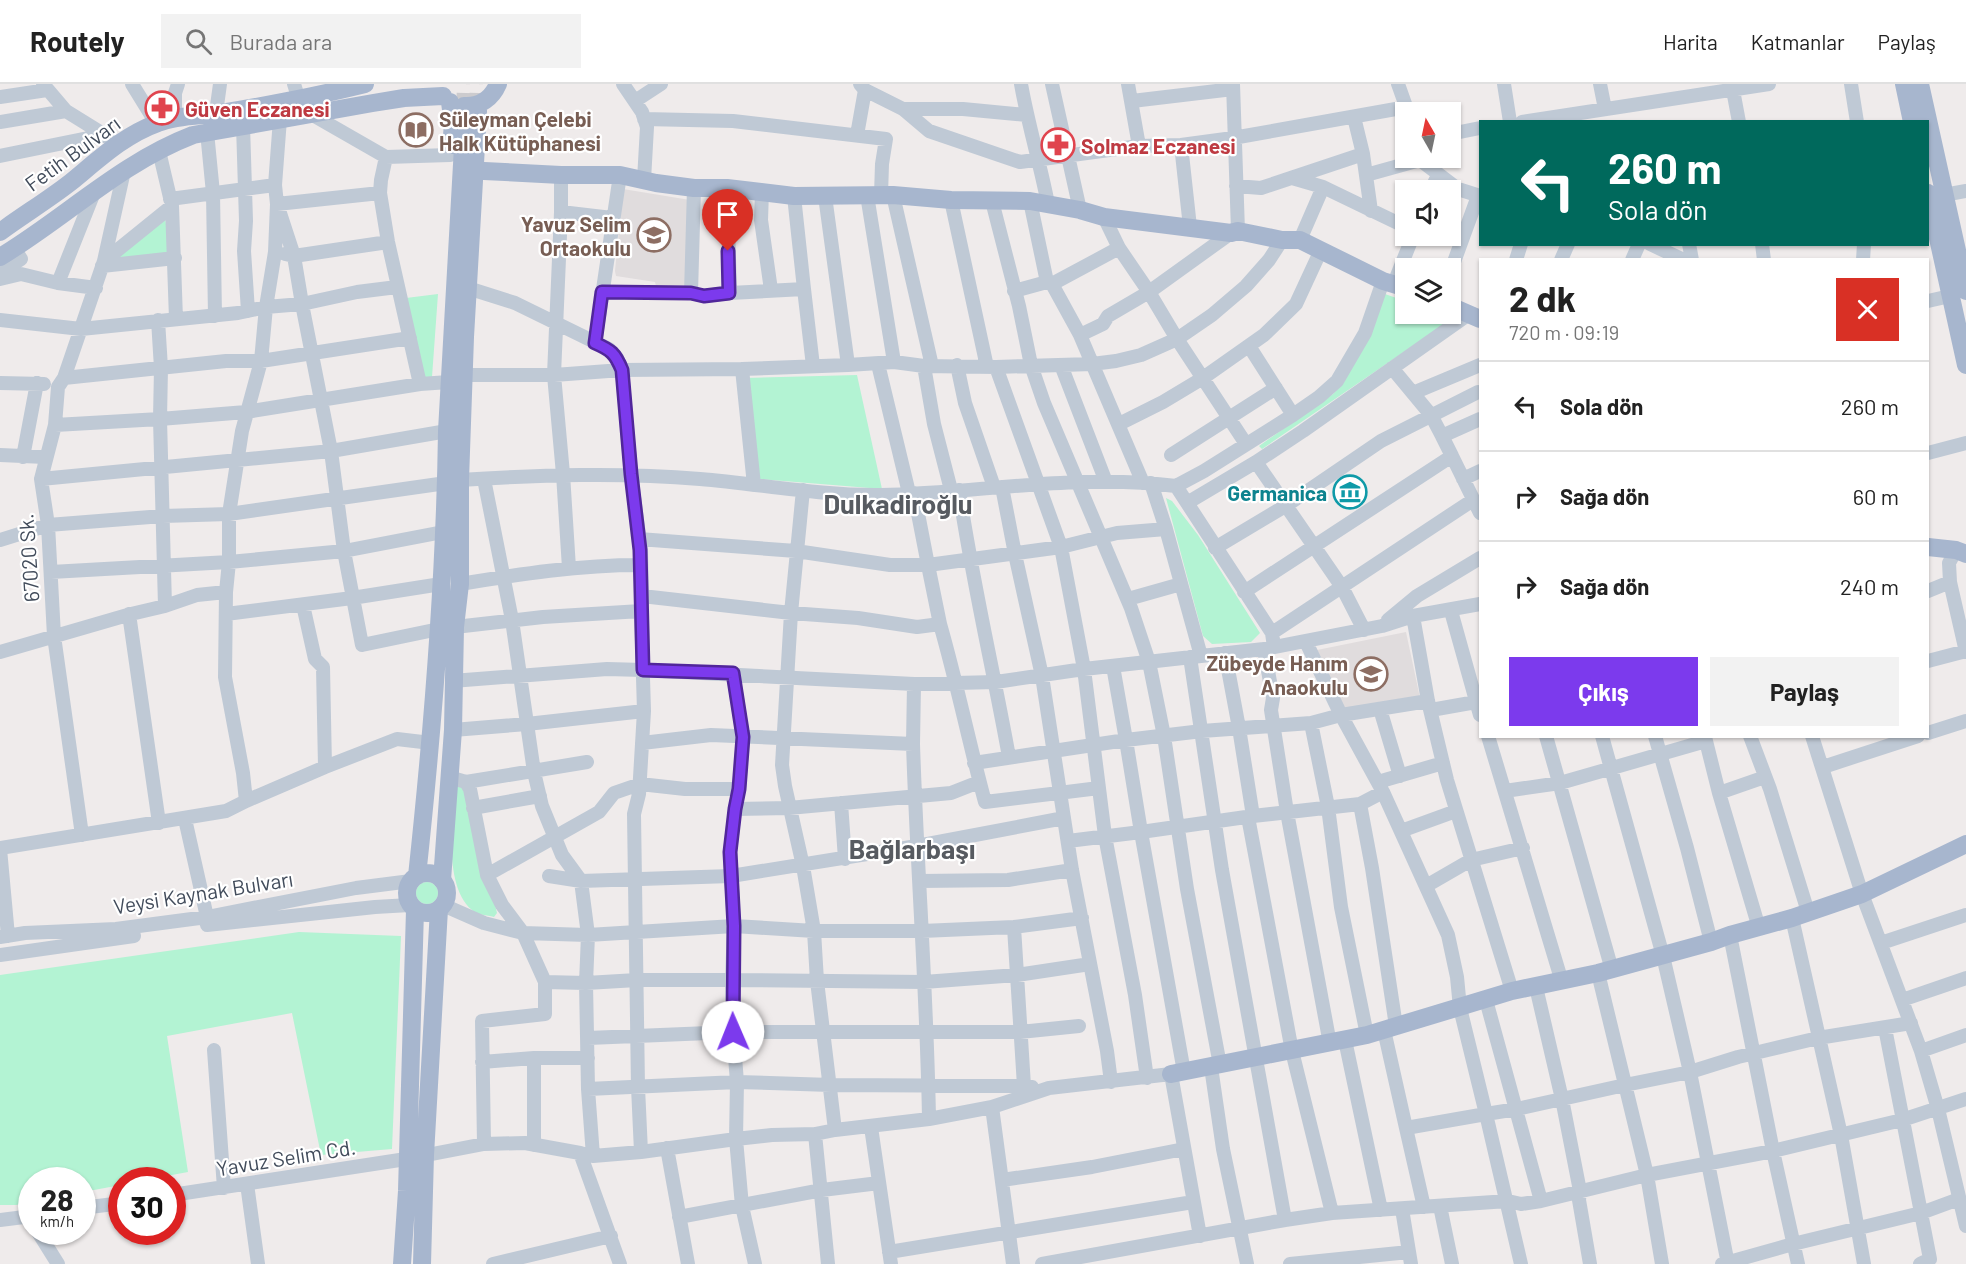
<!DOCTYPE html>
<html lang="tr">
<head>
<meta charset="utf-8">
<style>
	body { margin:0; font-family:Barlow,sans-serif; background:#f2f2f2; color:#222; height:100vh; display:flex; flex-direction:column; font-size:22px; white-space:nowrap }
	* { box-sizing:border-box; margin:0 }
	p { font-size:20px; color:#767676 }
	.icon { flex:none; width:33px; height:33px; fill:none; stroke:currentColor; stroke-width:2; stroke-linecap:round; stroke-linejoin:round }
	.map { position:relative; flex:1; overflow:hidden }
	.drawer { position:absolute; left:1479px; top:174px; width:450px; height:480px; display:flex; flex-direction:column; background:#fff; border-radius:0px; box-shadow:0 2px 4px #0004 }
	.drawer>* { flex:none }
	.top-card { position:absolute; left:1479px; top:36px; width:450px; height:126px; border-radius:0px; box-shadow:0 2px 4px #0004; background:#00695c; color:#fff; overflow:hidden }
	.needle { width:39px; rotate:351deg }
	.controls { position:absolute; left:1395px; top:18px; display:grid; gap:12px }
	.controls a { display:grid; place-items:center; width:66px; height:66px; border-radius:0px; background:#fff; box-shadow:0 2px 4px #0004; font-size:30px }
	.speed { position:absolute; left:18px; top:1083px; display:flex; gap:12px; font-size:30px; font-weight:700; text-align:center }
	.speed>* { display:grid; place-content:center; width:78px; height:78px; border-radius:50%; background:#fff; box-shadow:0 2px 4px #0004; line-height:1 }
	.speed small { font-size:15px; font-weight:400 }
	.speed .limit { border:9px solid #d22; background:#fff; color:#111 }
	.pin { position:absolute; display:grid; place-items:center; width:51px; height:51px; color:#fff; margin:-62px -26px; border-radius:50% 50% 50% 0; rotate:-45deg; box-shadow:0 0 6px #0007 }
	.pin .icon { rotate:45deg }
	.me { position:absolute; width:66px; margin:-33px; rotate:359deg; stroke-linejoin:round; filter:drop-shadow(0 0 4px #0008) }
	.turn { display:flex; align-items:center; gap:21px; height:126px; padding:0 30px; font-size:27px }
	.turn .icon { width:78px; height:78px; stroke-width:2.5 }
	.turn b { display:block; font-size:42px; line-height:51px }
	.round { display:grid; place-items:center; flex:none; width:63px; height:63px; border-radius:0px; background:#f2f2f2 }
	.summary { display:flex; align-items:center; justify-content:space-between; height:102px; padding:0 30px }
	h1 { font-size:36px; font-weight:700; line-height:45px }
	.primary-button { display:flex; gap:12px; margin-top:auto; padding:12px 30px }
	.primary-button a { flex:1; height:69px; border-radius:0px; background:#7c3aed; color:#fff; font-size:24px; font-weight:700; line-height:69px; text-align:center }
	.primary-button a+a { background:#f2f2f2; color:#222 }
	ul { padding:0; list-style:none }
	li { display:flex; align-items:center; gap:18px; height:90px; padding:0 30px; border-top:2px solid #e0e0e0 }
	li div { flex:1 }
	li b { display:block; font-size:22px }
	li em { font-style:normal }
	header { display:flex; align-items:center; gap:36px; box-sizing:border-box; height:84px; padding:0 30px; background:#fff; border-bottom:2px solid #e0e0e0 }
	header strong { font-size:28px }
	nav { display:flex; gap:33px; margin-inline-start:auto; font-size:21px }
	.search { width:420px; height:54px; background:#f2f2f2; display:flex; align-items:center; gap:15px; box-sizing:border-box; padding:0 21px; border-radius:0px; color:#767676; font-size:22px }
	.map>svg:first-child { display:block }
	.education { fill:#e0dcdd }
	.green { fill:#b3f3d3 }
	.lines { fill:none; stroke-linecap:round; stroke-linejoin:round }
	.major-tunnel { stroke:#cccbce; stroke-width:18; stroke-dasharray:18 9; stroke-linecap:butt }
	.minor { stroke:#bfc9d5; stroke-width:14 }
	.major { stroke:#a7b6ce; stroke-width:18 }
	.route-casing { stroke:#51269a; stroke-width:15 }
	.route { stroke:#7c3aed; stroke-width:10 }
	.labels { text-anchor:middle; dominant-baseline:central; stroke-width:4.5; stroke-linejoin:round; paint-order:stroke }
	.health-label { font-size:21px; font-weight:bold; fill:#be3a42; stroke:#fff; text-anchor:start }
	.education-label { font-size:21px; font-weight:bold; fill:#785e54; stroke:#fff; text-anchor:end }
	.street-label { font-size:21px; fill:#424c5b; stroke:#fff }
	.culture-label { font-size:21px; font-weight:bold; fill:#0d838f; stroke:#fff; text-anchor:end }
	.district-label { font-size:27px; font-weight:bold; fill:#575b61; stroke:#fff }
</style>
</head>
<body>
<header>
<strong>Routely</strong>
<div class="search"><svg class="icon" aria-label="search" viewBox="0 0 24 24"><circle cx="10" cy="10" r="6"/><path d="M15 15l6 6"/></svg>Burada ara</div>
<nav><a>Harita</a><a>Katmanlar</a><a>Paylaş</a></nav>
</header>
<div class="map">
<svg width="1966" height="1180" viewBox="0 0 1966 1180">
	<rect width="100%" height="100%" fill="#efebeb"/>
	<path class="education" d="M623 105 690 116 689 207 657 206 655 198 616 192 615 187Z
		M1406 548 1420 614 1341 626 1317 566Z"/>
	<path class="green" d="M165 133 170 169 114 180 124 164Z
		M438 210 432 293 424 295 406 214Z
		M1385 210 1405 217 1406 230H1442L1448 231 1449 237 1262 365 1259 362 1333 310 1344 298Z
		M857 291 882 405 759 395 744 294Z
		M1166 414 1172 417 1198 451 1260 549 1251 558 1212 560 1203 552Z
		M453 700 465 701 497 829 494 833C487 831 477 831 472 826 443 802 453 735 453 700Z
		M416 809a11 11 0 1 1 22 0a11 11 0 1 1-22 0Z
		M299 848 401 852 392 1065 321 1071 292 929 167 952 188 1088 145 1096H122L121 1101 83 1108 82 1096H32L31 1118 16 1121H0V891Z"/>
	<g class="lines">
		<path class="major-tunnel" d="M465 27 466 0
			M478 27 479 0"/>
		<path class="minor" d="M43 0 66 27 108 53
			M132 0 156 39
			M294 0 299 16
			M623 0 642 28 647 43 644 96
			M860 0 865 6 903 25 929 47 1020 78 1139 62 1181 61 1233 54 1407 23
			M1021 0C1028 40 1040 79 1048 120
			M1052 0 1080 126
			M1128 0 1139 62
			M1233 0 1238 147
			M1398 0 1408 28
			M1504 0 1510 38
			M1600 0 1605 25
			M1851 0 1857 38
			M1733 6 1739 38
			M0 13 47 6
			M635 17 661 0
			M1132 17 1233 5
			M903 25H963L1027 31
			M216 29 220 0
			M311 30 386 73 450 71 463 63
			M1354 33 1363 70 1371 127
			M175 34V9L178 0
			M644 35 733 37 886 55 882 80 881 111
			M0 38 66 27
			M1522 38 1769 0
			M243 41 246 137 244 167 248 227
			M207 48 213 109 215 232
			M1450 50 1480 44
			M857 51 865 6
			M1181 61 1190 143
			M159 67 172 122 176 235
			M0 72 103 51
			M386 73 381 96 380 109 388 158 420 300
			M1419 74 1420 76 1458 105 1480 112
			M561 91V128L554 291 563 390 569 484
			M1366 91 1420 76
			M1292 94 1323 103 1406 143
			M1236 102 1261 104 1363 70
			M727 104 730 209
			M1431 106 1438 91
			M762 108 761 136 771 206
			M380 109 277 120 294 172 302 220 331 367 344 467 362 561 439 545
			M867 111 894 278
			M893 111 932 282
			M1944 111 1966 107
			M794 112 804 205
			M825 112 848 281
			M170 115 275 101
			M951 116 987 283
			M992 117 1019 222 1031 281 1044 319 1131 524 1149 578 1164 652 1187 805 1220 981
			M1030 117 1047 198 1052 200 1080 251 1143 399
			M561 128 612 134
			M1104 133 1119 164 1149 208 1177 255 1246 360
			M1300 156 1323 103
			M1650 160 1684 176
			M1689 160 1692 176
			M1762 160 1764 176
			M285 170 294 172 388 158
			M1516 176 1521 160
			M1561 176 1568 160
			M1632 176 1639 160
			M1863 176 1864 160
			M104 177 172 122
			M102 182 175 174
			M0 188 21 175 14 164
			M1450 189 1478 112
			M0 195 21 190 58 199 96 204
			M58 199 95 106
			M1394 199 1413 152
			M1052 200 1119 164
			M474 206 515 219 609 265 617 274 622 286 631 390 641 466 642 519
			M1014 207 1047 198
			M602 208 691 209 704 212 730 209 804 205 813 282
			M691 209 694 104
			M1928 217 1950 212
			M0 236 81 245 238 229 266 223 302 220 357 208 397 203
			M158 236 161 284 160 335 165 522
			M1080 251 1103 240 1108 232 1149 208 1231 149
			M595 259 620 91
			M1249 262 1293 331
			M878 280 909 409
			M957 281 965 319 994 403
			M1061 281 1106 398
			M924 282 934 340 951 406
			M996 283 1061 463 1084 585 1105 752 1135 911 1147 994
			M1392 284 1431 331 1442 352
			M742 285 754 401
			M464 291H554L622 286 742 285 848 281 894 278 924 282 996 283 1092 280 1116 277 1141 271 1177 255 1212 231 1246 202 1269 176 1282 156
			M64 294 226 277H261L410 254
			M0 299 44 300
			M1413 309 1480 281
			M1119 340 1163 318 1203 294 1264 251 1296 220 1321 166
			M55 341 160 335 246 328 420 300 449 298
			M1928 369 1966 359
			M0 371 45 373
			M1171 371 1276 304
			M1452 372 1442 352 1480 335
			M23 373 37 299
			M1256 378 1342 503 1364 546
			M41 395 331 367 447 347
			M484 395 512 536 534 688 542 722 562 771 581 797 588 851 586 899 588 1005 593 1072
			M1463 395 1480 387
			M460 396C542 391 618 388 700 395 760 400 821 412 881 411 980 409 1078 389 1176 402L1272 549 1274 563
			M1151 399 1166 445 1201 572
			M1176 402 1204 387 1293 331 1319 313 1337 297 1365 249 1383 197
			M1002 403 1015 470 1042 592 1072 786 1107 967 1111 998
			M803 406 791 529 782 681 785 702 803 782 814 847 817 897 835 1046
			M959 406C972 496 993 584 1009 673
			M914 409 928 481 1061 463 1117 449 1166 445
			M1187 419 1256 378 1303 347 1469 230
			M639 455 796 467 890 481H928L940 540
			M0 456 48 441 163 432 229 430 446 399
			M1215 464 1287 421 1381 357 1478 308
			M1956 466 1949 479 1950 498 1966 568
			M51 488 229 478 344 467 443 448
			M460 500C520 490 579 481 640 481
			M1928 507 1950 498
			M1244 508 1452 372 1480 429
			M642 512 791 529 858 534 917 543 940 540C957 599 969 659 985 718L1099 704
			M1128 515 1181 500
			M303 521 315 575 323 583 325 683
			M1451 527 1480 631
			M129 530 159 739
			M226 530 352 514 441 500
			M1413 532 1428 617 1447 696 1512 907
			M1388 536 1417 512 1480 474
			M455 543 543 533 641 527 644 627 639 710 634 730 638 1003 641 1068
			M1272 549 1473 416
			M1306 558 1341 631 1428 617
			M1264 565 1273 614 1271 626 1287 728 1330 960
			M0 568 131 530 165 522 197 511 226 508
			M1190 573 1222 786 1285 1136
			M1928 577 1966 567
			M733 589 743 653 739 705 735 725 730 768 734 842 732 896 733 948 737 998 736 1055 742 1122 755 1180
			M452 597 607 585 643 586 914 600 996 598 1084 585 1264 565 1382 542 1413 532 1480 520
			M1380 625 1400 692
			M1431 626 1476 618
			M1311 639 1328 723 1341 823 1367 951
			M453 646 527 640 644 627
			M1928 649 1966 637
			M1488 652 1562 898
			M1546 652 1612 886
			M1602 652 1663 872 1690 988 1728 1180
			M1655 652 1687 764 1711 858
			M1750 652 1770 705 1808 828
			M1812 652 1862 810 1921 967 1938 1025 1966 1142
			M1706 657 1719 709 1759 844
			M642 659 711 651 913 660C917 785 927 910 929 1035
			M913 660 914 600
			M974 679 1126 656 1113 582
			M1823 683 1918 652
			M449 693 466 698 470 705 487 791 502 821 523 849 545 898V930L482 937 484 1060
			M466 698 587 678
			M1378 698 1443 679
			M1505 707 1560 699 1706 657 1705 652
			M1719 709 1765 693
			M246 717 243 689 225 593 226 508 229 478V430L242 347 261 277 266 223 275 168 277 120 275 101 280 35
			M841 719 845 775
			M1360 720 1372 784 1396 942
			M473 724 540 712
			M735 725 789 724 951 709 979 698
			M1253 732 1360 720 1383 708 1448 851 1457 893 1460 924 1486 1030 1517 1025 1625 1001 1690 988 1738 973 1818 954 1911 939
			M1248 733 1292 967 1332 1129
			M185 735 207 833
			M1401 747 1456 727
			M82 751 54 552 48 441 41 395 55 341 58 303 64 294 104 177 124 87
			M1068 757 1141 748 1126 656 1202 647 1311 639 1341 631 1383 708
			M0 764 226 727 246 717 325 683 397 655 431 659
			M0 765 8 852
			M487 791 599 728 614 709 640 700 685 705H739
			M549 792 581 797 731 792 917 762 1064 734
			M920 797 1008 796 1072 786
			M1426 802 1471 776 1523 764
			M443 821 484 839 523 849 588 851 734 842 814 847H922L1014 843 1082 834
			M1792 834 1841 1051 1864 1180
			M207 841 375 823 410 821
			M1014 843 1024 1002 1032 1003
			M1730 851 1773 1067 1798 1180
			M0 853 25 849 116 845 207 833 356 804 411 797
			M1881 859 1966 831
			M0 871 134 852
			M1598 889 1647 1091 1662 1180
			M545 898 586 899 637 896H732L924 898 1017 891 1090 880
			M1536 903 1562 1015 1580 1107 1579 1116 1590 1180
			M1486 916 1541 1117
			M1902 916 1966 894
			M1885 944 1930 1175 1920 1180
			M1384 946 1406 1044
			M588 954 733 948H1020L1079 942
			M1345 956 1381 1126
			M214 966 224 1104
			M1921 967 1966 951
			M534 974V1061
			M482 978 534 974H588
			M1211 983 1223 1065 1247 1180
			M1184 988 1141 748 1253 732 1239 644 1225 569
			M588 1005 737 998 831 1001 1024 1002
			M992 1023 1013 1180
			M871 1043 891 1180
			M815 1050 828 1180
			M667 1064 688 1180
			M580 1069 593 1072 641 1068 736 1055 772 1051 815 1050 835 1046 929 1035 992 1023 1049 1004 1171 990 1200 1152
			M1002 1096 1092 1083 1184 1065
			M247 1100 258 1180
			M172 1111 406 1075 484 1060 525 1059 580 1069 620 1180
			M1440 1122 1452 1180
			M1424 1123 1406 1044 1486 1030 1521 1180
			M82 1124 122 1119
			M1402 1125 1411 1180
			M679 1133 822 1106 879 1099
			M0 1136 32 1132
			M38 1148 58 1180
			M889 1168 1193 1118
			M493 1180 611 1152
			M1042 1180 1285 1136 1332 1129 1508 1117 1521 1120 1541 1117 1647 1091 1773 1067 1902 1036 1966 1015
			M1290 1180 1409 1168
			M1722 1180 1793 1160 1921 1129 1959 1115"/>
		<path class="major" d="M1904 0 1912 38
			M1920 0 1966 207
			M450 18 453 41 451 61
			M464 22C480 23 492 14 498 0
			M484 87 561 91H620L656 99 694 104H727L794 112 893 111 951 116 1030 117 1080 126 1104 133 1231 149 1238 147 1282 156H1300L1383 197 1406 204
			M1928 109 1966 281
			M0 148C23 131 48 116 71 98 98 76 124 51 158 39 178 31 200 32 221 29 269 21 317 12 365 0
			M0 173C65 134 120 79 193 51L373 19 404 14 443 12
			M1450 222 1480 235
			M1928 463 1956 466 1966 470
			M407 809a20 20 0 1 1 40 0a20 20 0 1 1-40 0Z
			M417 792C433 644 445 496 447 347L465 27
			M442 796 453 646 455 543 460 500V396L465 253 478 27
			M1171 990 1367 951 1512 907 1598 889 1711 858 1730 851 1792 834 1862 810 1966 760
			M402 1180 407 1107 415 826
			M422 1180 425 1071 439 825"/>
	</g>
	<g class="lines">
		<g class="route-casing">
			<path id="route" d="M728 167 729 209 704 212 691 209 602 208 595 259C611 266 615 269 622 286L631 390 640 466 643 586 733 589 743 653 739 705 735 725 730 768 734 842 733 948"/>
		</g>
		<use href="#route" class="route"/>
	</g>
	<defs>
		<g id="pharmacy-ring" transform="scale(1.725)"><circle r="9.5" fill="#fff" stroke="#e0444e" stroke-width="1.5"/><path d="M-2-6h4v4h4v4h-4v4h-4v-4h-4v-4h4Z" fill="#e0444e"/></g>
		<g id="library-ring" transform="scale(1.725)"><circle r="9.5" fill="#fff" stroke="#8d6e63" stroke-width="1.5"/><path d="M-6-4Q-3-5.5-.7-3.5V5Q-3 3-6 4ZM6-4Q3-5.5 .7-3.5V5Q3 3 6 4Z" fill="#8d6e63"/></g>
		<g id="school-ring" transform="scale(1.725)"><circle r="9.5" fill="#fff" stroke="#8d6e63" stroke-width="1.5"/><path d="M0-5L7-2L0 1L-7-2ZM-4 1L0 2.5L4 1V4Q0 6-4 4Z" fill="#8d6e63"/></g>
		<g id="museum-ring" transform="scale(1.725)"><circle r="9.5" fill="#fff" stroke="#0f9aa8" stroke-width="1.5"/><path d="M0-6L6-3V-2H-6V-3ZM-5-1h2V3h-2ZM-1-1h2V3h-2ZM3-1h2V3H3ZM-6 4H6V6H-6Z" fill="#0f9aa8"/></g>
	</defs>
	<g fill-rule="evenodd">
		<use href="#pharmacy-ring" x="162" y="24"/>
		<use href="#library-ring" x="416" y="46"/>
		<use href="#pharmacy-ring" x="1058" y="61"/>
		<use href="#school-ring" x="654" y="151"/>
		<use href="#museum-ring" x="1350" y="408"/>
		<use href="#school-ring" x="1371" y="590"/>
	</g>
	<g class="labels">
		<g class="health-label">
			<text x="185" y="24">Güven Eczanesi</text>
			<text x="1081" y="61">Solmaz Eczanesi</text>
		</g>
		<g class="education-label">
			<text x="439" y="34" text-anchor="start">Süleyman Çelebi<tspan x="439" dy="24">Halk Kütüphanesi</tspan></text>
			<text x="631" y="139">Yavuz Selim<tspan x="631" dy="24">Ortaokulu</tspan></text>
			<text x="1348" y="578">Zübeyde Hanım<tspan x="1348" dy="24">Anaokulu</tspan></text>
		</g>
		<g class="street-label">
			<text transform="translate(72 69) rotate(-36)">Fetih Bulvarı</text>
			<text transform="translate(28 474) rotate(-94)">67020 Sk.</text>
			<text transform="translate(203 808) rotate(-9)">Veysi Kaynak Bulvarı</text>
			<text transform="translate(286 1073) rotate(-9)">Yavuz Selim Cd.</text>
		</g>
		<g class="culture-label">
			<text x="1327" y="408">Germanica</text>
		</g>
		<g class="district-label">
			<text x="898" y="419">Dulkadiroğlu</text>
			<text x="912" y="764">Bağlarbaşı</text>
		</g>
	</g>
</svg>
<div class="controls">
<a><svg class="needle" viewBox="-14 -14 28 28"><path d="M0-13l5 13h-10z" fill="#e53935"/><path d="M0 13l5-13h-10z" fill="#767676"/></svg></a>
<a><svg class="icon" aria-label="sound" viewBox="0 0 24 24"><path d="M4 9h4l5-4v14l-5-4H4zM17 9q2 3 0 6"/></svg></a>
<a><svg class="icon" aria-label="layers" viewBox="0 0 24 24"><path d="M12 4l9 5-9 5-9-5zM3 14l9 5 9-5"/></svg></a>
</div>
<div class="speed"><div>28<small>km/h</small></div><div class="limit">30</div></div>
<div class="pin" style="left:728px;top:167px;background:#d93025"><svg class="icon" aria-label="arrive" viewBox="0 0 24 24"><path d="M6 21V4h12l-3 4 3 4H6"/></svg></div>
<svg class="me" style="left:733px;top:948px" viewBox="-20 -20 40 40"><circle r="19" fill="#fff"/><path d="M0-13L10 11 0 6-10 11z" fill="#7c3aed"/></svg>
<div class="top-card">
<div class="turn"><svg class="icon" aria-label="left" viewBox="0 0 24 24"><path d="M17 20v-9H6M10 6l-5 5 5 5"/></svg><div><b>260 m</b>Sola dön</div></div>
</div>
<section class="drawer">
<div class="summary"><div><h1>2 dk</h1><p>720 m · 09:19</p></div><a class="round" style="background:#d93025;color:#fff"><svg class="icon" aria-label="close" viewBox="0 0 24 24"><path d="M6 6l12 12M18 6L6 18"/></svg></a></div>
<ul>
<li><svg class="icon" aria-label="left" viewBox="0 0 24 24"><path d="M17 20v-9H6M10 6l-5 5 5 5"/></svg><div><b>Sola dön</b></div><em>260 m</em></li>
<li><svg class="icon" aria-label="right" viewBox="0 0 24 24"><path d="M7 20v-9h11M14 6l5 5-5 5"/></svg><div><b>Sağa dön</b></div><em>60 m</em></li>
<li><svg class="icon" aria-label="right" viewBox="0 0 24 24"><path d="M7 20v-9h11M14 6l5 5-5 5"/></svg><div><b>Sağa dön</b></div><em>240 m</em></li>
</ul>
<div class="primary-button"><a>Çıkış</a><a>Paylaş</a></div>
</section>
</div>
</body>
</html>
